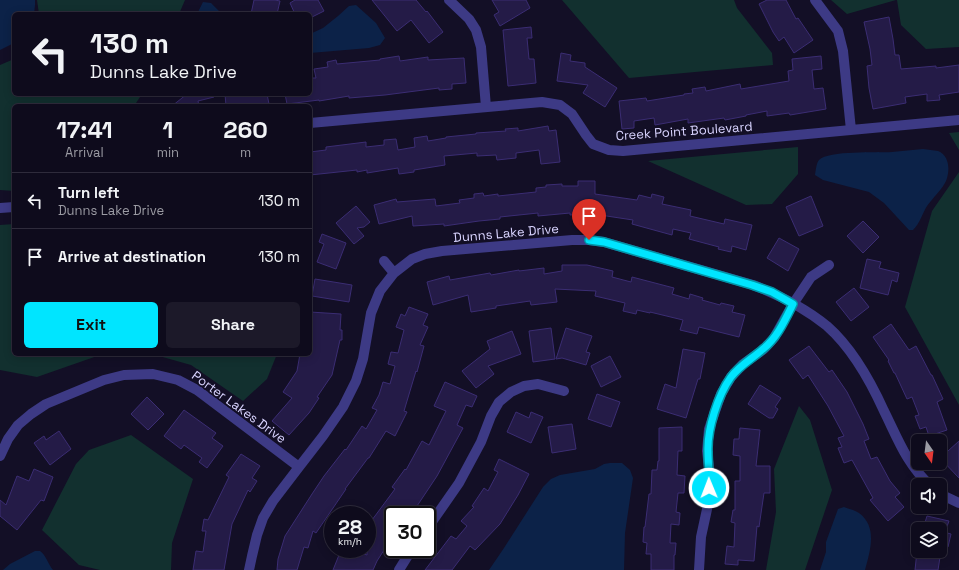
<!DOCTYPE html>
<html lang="en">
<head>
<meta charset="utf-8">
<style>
	body { margin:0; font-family:"Space Grotesk",sans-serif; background:#1c1929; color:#f1f3f6; height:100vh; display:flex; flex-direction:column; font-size:15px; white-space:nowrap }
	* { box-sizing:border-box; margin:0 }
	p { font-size:13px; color:#9b9ba3 }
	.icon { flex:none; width:22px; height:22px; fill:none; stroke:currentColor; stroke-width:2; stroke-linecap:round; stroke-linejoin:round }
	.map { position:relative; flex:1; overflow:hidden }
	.panel { position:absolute; left:12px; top:104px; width:300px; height:252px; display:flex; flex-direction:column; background:#0e0b1c; border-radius:6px; box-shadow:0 2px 10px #0003,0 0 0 1px #2e2b3b }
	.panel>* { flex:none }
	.hud { position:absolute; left:12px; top:12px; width:300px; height:84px; border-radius:6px; box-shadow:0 2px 10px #0003,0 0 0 1px #2e2b3b; background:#0e0b1c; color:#f1f3f6; overflow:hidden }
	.needle { width:26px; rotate:166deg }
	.fabs { position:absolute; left:911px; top:434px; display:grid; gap:8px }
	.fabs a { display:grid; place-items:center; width:36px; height:36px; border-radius:6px; background:#0e0b1c; box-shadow:0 2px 10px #0003,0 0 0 1px #2e2b3b; font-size:20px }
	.speed { position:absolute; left:324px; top:506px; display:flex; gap:8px; font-size:20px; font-weight:700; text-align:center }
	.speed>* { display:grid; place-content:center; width:52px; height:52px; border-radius:50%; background:#0e0b1c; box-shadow:0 2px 10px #0003,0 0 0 1px #2e2b3b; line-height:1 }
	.speed small { font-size:10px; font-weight:400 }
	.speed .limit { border:2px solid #111; border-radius:6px; background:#fff; color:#111 }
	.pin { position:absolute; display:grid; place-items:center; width:34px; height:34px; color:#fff; margin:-41px -17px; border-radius:50% 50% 50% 0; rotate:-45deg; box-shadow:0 0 4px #0007 }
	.pin .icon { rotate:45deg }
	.me { position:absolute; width:44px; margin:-22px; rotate:359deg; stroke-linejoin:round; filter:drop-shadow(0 0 3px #0008) }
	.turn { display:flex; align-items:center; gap:14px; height:84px; padding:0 12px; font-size:18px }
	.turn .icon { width:52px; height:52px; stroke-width:2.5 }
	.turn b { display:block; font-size:28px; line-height:34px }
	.eta { display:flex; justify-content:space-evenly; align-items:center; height:68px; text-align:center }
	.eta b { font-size:24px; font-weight:700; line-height:28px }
	.cta { display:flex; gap:8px; margin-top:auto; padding:8px 12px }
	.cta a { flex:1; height:46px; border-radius:6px; background:#00e5ff; color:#111; font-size:16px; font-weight:700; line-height:46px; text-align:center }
	.cta a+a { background:#1c1929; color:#f1f3f6 }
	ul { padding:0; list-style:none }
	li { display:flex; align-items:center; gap:12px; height:56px; padding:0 12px; border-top:1px solid #2e2b3b }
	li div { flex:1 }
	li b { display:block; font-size:15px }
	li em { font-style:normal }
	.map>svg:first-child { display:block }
	.green { fill:#12302f }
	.water { fill:#0c2248 }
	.building { fill:#241b47; stroke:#3b2d73 }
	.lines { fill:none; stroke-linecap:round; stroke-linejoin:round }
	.minor { stroke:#3d3a85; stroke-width:10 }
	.route-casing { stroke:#0095a6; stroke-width:10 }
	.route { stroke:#00e5ff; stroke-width:7 }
	.labels { text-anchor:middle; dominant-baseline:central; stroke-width:3.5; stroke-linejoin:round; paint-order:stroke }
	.street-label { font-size:13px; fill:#d9d4ff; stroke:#130f26 }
</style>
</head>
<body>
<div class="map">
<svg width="959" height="570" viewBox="0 0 959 570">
	<rect width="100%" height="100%" fill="#130f26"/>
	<path class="green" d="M37 0H185L179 14H39Z
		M562 0H734L737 8 772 53 773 65 629 78Z
		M831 0H896L847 14Z
		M897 0H959V47L926 49 901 25Z
		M14 59V94H142L134 106H14V191L0 190V65Z
		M959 132V150L949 133Z
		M798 147V174L772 204 746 205 648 161Z
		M959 172V405L905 307 932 211Z
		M14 224V354H114L100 355 37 377 0 370V225Z
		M152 354H277L267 379 243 401 191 365Z
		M799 406 810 420 832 490 805 570H766L776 512 774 469Z
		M131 435 193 479 172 543 171 570H100L79 565 42 530 76 464 89 450Z"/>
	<path class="water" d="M0 0H35V5L34 14H14V43L0 50Z
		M203 2 211 3 222 14H197Z
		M356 5 376 23 385 38 380 45 369 48 310 53V34L323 28 338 16 349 6Z
		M923 149C928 150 933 150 938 151 950 156 950 171 946 181 943 188 932 199 927 206 922 214 920 223 913 230H909L884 203 869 192 823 180 815 175C816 170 816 164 819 160 829 150 877 153 892 152 902 151 913 150 923 149Z
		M610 463H622L630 470 633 478 625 533 624 570H489L504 548 543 487 551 479 560 475 595 469 604 464Z
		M844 507C848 509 855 510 859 513 878 527 870 551 865 570H820L826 552V542L838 509Z
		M35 551H40C46 555 48 564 53 570H3L10 564Z"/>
	<path class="building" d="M254 0H275L280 1 277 14H251Z
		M295 0H318L324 11 310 18V14H295L290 3Z
		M372 0H416L426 12 427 11 443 32 429 43 411 20 397 31Z
		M492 0H526L530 8 500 26 494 15 499 12Z
		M767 0H786L796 19 798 18 813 40 794 53 784 37 779 41 773 32 759 4Z
		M889 17 893 39 895 55H899L901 69 936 66V68L959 65V92L939 95 940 100 927 101V94L905 97 906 103 873 109 869 88 867 66 872 65 870 49 864 22Z
		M531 27 532 38H527L529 59H534L536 83 508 86 503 30Z
		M561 53 571 55 570 61 585 63V67L617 88 605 107 583 93 588 85 557 81Z
		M399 56 400 61 428 57V60L464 58 466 83 452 84V89L439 90V88L385 95 349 98V96L319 101V100L287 104 285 94H310V78H316L314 69 328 67 327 62 336 60 337 64 380 60V59Z
		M821 56 822 69 812 70 814 89 823 88 826 109 790 115 789 113 767 116V111L746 115V116L725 120 724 118 688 123V119L655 125 654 118 634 121V128L622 129 619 101 646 98 647 101 684 95V94L693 93 692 89 705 87 706 91 740 84 741 89 789 81 788 71 793 70 792 59Z
		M187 94H214V97L198 101 199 106H172Z
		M225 94H267L269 104 257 106V105L243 106H226Z
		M548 126 549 131 556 130 560 162 541 164 539 150 516 153V158L497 160 496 155 477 156V153L444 156 445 165 414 170V172L399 174 398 168 367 173V170L357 172V170L310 175V152L326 150V147L366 142V147L384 145V140L396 139 398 150 415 147 414 138 427 136 428 141 446 138V137L476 134V133L506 131 505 129 518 128V131Z
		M578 181H595V194L637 200 639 195 651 198 652 194 664 197 662 204 691 210 690 216 724 224 725 219 752 225 746 250 732 246 731 252 718 249 719 247 689 239 691 233 673 229 672 235 632 224 633 220 600 215 602 208H582V214L570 215V213L538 216V213L500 217V219L479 221 444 226V224L413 226 412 216 379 224 374 205 396 199 397 202 435 199 436 206 460 203 459 200 474 198V194L483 193 484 196 498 194V196L536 192V188L546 187V185L562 184V186H578Z
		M811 196 823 226 799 236 786 207Z
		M356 206 370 222 364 227 357 228 364 236 354 244 336 223Z
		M863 221 879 237 863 253 847 236Z
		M322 234 346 243 336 269 317 262 324 244 319 242Z
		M779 238 799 249 788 271 767 258Z
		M867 259 881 262 879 268 899 273 897 282 892 280 888 295 860 288Z
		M562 265H587L613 271 612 277 631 282 632 277 674 288 672 294 689 299 690 294 703 298 702 300 720 305 721 303 734 306 732 312 745 315 739 337 699 327 697 334 680 330 683 320 650 312V313L637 310 636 314 623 311 625 303 595 296 596 291 555 289 557 302 531 305 530 301 496 306V308L471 312 468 295 433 305 427 282 449 276 450 280 490 273 491 275 519 270V271L544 268V274L562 271Z
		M315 279 352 285 349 302 312 296Z
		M854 288 869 307 851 321 836 302Z
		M409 307 428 314 423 325 428 327 420 345 424 346 417 372 416 371 404 411 407 412 395 436 386 431 369 458H368L345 489H346L316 533 313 531 308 548 304 547 297 570H277L278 559 285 536 312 494 324 476 345 449 346 450 362 426 366 429 377 410 372 408 379 395 383 382 390 384 395 366 388 364 391 352 398 353 404 330 396 327 401 314 405 316Z
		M310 312 341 314 340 330H342V340H340L332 375 317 397 319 398 309 413 289 435 272 421 292 398 283 392 297 371 300 354H310Z
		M891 324 909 350 916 346 931 375H932L943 399 937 402 947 430 929 436 926 427 920 429 915 416 919 415 912 397 907 399 895 373H894L888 361 889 360 873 337Z
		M551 328 555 359 533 362 529 331Z
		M566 328 592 336 586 352 590 353 586 365 562 358 556 359Z
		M512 331 521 354 488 366 494 374 476 388 462 371 490 349 487 341Z
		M809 346 829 372 832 370 847 392 863 424 869 439 864 441 871 459 877 457 890 481 900 493 895 497 904 507 888 521 870 500 873 498 852 460 844 463 838 448 842 447 838 438 844 436 828 406 808 375 803 379 789 360Z
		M683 349 705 353 700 379H698L686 418 657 409 665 384 676 388Z
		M610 356 621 377 601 387 591 366Z
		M445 382 477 396 472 407 466 405 457 425 463 428 437 476 411 515H393V536L377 561 373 570H333L339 555 346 558 349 549 367 555V516L372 520 395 489 392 487 405 469 406 470 422 441 429 445 446 411 434 406Z
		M760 385 781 398 775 407 778 409 773 418H769L748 404Z
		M597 394 620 402 611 427 588 419Z
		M147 397 164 414 148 430 131 414Z
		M184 410 216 433 212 438 223 446 207 468 199 462 202 458 184 445 181 449 164 436Z
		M516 412 529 418 531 412 543 417 531 443 507 432Z
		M572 424 576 449 552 453 548 427Z
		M682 427V451H678L677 475 685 476 684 493H678L676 512 680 513 679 525 671 524 670 543H676L675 555H674V570H651V554H646L647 543 643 542 644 527H645L649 494H651L652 470H657L658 461H659V428Z
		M740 428 760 430 756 466H770V493H764L759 527 757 526 754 561 738 560V565L725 564 727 546 734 547 735 523 731 522 733 510H735V481H740V456L733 455 734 439H739Z
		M59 431 71 449 50 465 34 443 44 436 46 440Z
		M959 441V478L940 458V454L946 448 948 451Z
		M241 454 260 466 252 478 257 481 250 492 248 490 232 524 224 570H193L196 551 203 552 206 531H202L204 519 208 520 229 477 226 475Z
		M499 459 529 474 518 495 500 524 475 550 470 546 452 570H425L451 536 456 539 467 526 461 521 474 507 472 506 484 488 488 491 498 472 494 470Z
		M34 469 53 477 44 501 41 500 17 530 0 516V500L6 505 17 476 29 481Z
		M927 516 949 521 946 529H923Z
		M940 531 951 534 948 547 940 545Z
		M917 551H941L938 570H915Z"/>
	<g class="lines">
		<path class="minor" d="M449 0 469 19 476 30 481 47 486 107
			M815 0 838 31 843 51 851 130
			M310 123 542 102 560 105 572 114 586 135 593 144 609 150 623 151 959 120
			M0 208 14 207
			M384 261 394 273
			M0 456 8 439 18 425 31 414 46 404 104 380 124 375 153 374 178 380 197 390 299 467
			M940 494 959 503
			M427 529 459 483 481 442 491 416 499 402 511 392 524 386 538 384 564 391
			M249 570 252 556 257 535 263 518 273 501 299 467 323 436 343 407 356 381 363 359 371 313 380 291 394 273 412 259 425 254 442 251 572 240H589L604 242 753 285C779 295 805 308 827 326 852 348 870 380 884 411 897 437 907 465 930 485
			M399 570 412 549
			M699 570 701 537 709 500 710 477 707 451 709 429 721 394 731 377 743 364 764 349 774 338 793 304 811 277 829 265"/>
	</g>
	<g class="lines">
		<g class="route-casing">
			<path id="route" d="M589 240 604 242 752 285 772 292 793 304C785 320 777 338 763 349 752 359 740 365 731 377 718 395 707 429 708 452 708 464 710 476 709 488"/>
		</g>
		<use href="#route" class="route"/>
	</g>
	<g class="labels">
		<g class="street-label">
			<text transform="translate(684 131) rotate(-4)">Creek Point Boulevard</text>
			<text transform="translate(506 233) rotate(-5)">Dunns Lake Drive</text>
			<text transform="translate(239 407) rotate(36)">Porter Lakes Drive</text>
		</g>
	</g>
</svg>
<div class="fabs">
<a><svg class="needle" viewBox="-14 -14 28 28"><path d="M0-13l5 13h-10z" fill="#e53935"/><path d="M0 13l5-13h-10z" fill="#9b9ba3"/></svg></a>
<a><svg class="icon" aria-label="sound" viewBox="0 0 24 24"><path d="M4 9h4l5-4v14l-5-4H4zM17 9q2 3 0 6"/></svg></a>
<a><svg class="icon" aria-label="layers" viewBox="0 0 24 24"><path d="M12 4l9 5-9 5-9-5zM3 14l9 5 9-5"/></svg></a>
</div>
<div class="speed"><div>28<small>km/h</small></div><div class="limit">30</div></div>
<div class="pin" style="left:589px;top:240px;background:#d93025"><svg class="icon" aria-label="arrive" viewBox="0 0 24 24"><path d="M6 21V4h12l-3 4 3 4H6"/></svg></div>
<svg class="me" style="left:709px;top:488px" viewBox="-20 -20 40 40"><circle r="17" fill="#00e5ff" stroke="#fff" stroke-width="3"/><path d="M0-11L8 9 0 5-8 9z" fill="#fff"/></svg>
<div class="hud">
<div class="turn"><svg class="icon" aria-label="left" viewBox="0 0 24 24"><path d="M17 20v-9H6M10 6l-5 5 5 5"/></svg><div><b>130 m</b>Dunns Lake Drive</div></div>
</div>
<section class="panel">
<div class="eta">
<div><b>17:41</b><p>Arrival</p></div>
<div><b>1</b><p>min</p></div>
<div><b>260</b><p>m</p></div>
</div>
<ul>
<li><svg class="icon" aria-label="left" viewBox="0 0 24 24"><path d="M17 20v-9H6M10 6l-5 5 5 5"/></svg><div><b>Turn left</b><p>Dunns Lake Drive</p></div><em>130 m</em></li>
<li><svg class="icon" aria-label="arrive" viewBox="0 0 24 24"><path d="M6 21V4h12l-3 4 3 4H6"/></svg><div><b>Arrive at destination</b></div><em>130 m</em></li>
</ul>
<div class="cta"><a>Exit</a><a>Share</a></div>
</section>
</div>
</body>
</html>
